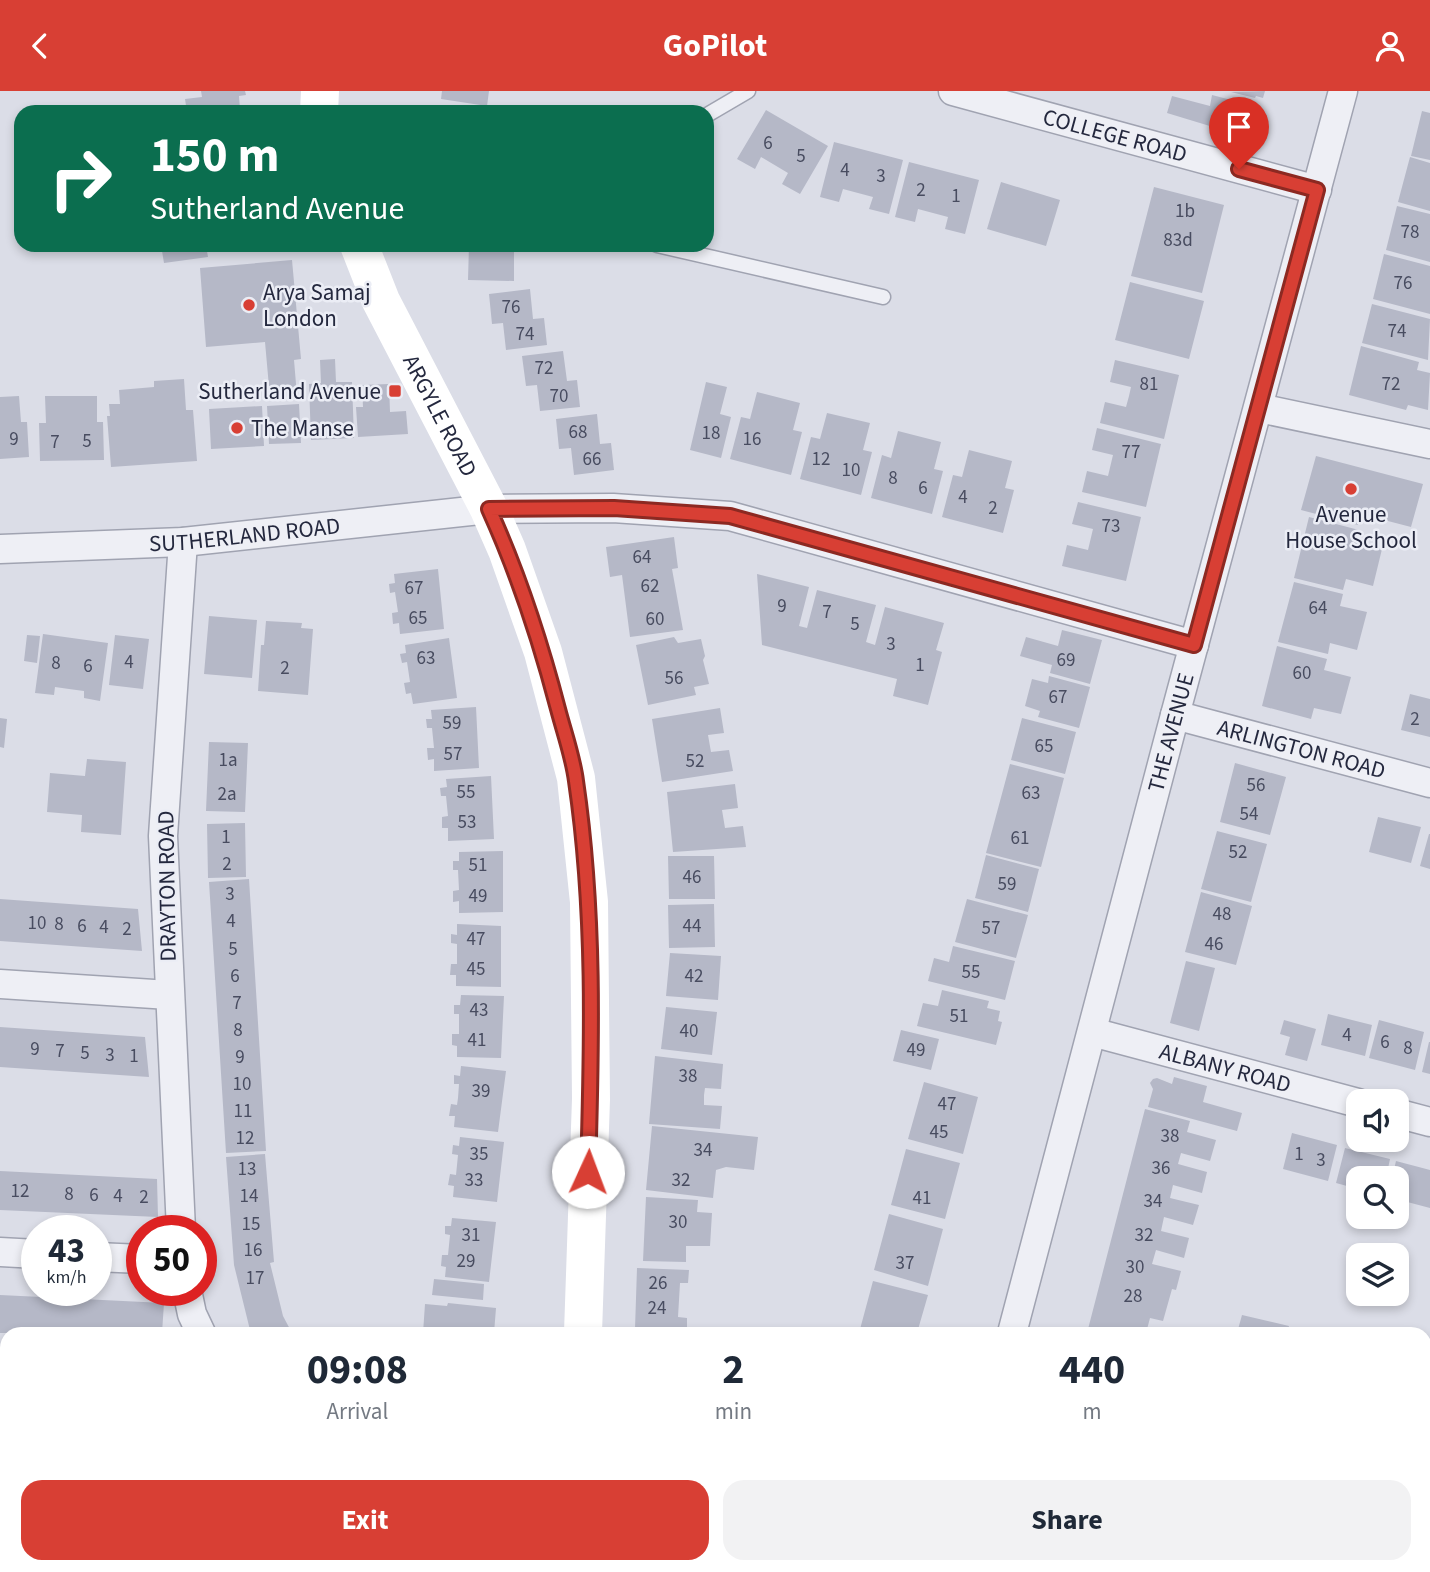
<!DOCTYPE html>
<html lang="en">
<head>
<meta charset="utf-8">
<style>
	body { margin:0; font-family:"Source Sans 3",sans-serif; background:#f2f2f3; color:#1f2937; height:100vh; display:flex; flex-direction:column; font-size:26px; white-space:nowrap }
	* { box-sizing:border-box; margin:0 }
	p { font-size:23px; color:#747a83 }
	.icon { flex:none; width:38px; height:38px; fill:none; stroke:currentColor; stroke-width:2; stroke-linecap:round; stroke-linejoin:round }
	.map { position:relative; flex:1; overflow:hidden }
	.drawer { position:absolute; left:0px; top:1236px; width:1432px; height:247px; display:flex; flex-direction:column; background:#fff; border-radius:21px 21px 0 0; box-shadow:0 4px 10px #0003 }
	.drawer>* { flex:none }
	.banner { position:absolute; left:14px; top:14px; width:700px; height:147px; border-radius:21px; box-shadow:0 4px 10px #0003; background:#0b6e4f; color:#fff; overflow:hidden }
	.fabs { position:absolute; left:1346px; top:998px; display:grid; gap:14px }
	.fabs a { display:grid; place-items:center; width:63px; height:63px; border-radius:14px; background:#fff; box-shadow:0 4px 10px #0003; font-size:35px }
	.speed { position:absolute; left:21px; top:1124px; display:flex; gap:14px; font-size:35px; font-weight:700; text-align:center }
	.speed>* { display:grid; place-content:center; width:91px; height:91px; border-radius:50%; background:#fff; box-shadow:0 4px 10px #0003; line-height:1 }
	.speed small { font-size:18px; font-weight:400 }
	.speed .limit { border:10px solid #d22; background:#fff; color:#111 }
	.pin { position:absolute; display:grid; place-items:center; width:60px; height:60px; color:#fff; margin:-72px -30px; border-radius:50% 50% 50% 0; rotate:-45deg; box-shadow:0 0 7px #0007 }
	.pin .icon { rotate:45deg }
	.me { position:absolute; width:77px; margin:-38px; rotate:2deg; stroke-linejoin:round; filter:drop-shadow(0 0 5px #0008) }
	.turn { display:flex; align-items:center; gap:24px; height:147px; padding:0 21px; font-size:32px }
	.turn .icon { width:91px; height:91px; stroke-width:2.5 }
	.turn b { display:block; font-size:49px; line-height:60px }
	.eta { display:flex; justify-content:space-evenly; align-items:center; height:119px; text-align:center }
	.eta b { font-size:42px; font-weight:700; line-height:49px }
	.cta { display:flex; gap:14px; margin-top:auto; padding:14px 21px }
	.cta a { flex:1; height:80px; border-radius:21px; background:#d83f34; color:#fff; font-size:28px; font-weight:700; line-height:80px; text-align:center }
	.cta a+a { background:#f2f2f3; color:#1f2937 }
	header { display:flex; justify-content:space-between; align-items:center; height:91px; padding:0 21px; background:#d83f34; color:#fff; font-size:32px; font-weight:700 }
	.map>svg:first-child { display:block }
	.building { fill:#b5b8c7 }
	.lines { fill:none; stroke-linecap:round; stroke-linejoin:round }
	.lane-casing { stroke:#a0a3b1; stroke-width:17 }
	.street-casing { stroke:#a0a3b1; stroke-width:31 }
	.lane { stroke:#eeeff5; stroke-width:14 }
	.street { stroke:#eeeff5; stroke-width:28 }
	.secondary { stroke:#fff; stroke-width:38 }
	.route-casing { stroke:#8c2922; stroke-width:18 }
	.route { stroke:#d83f34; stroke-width:12 }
	.poi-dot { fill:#d83f34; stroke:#ebedf5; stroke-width:2.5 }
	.labels { text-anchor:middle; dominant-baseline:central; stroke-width:5; stroke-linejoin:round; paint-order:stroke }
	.number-label { font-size:19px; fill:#484c60 }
	.street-label { font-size:23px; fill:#24283e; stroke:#ebedf5 }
	.poi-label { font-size:23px; fill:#24283e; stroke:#ebedf5; text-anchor:start }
</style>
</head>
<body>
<header><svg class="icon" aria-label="back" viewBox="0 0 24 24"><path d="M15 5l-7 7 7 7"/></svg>GoPilot<svg class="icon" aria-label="person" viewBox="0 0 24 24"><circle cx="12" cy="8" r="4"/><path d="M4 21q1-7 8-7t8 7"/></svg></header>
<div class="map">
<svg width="1430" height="1481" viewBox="0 0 1430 1481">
	<rect width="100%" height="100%" fill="#dbdde7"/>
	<path class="building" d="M201 0H245L246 4 239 5 240 19 187 21 185 8 202 6Z
		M442 0H489L487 15 441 8Z
		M1265 0 1263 7 1256 5 1255 7 1231 1Z
		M1212 4 1254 15V17L1260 19 1256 35 1249 33 1246 46 1167 22 1172 5 1210 15Z
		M766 19 828 55 800 103 782 93 788 82 761 66 755 78 737 68Z
		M1422 20 1430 22V69L1411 65Z
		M834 51 903 69 889 123 869 118 873 106 843 98 839 111 820 106Z
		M1410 66 1430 72V120L1398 111Z
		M909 71 979 89 965 143 945 138 948 126 918 118 915 131 895 126Z
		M1001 91 1060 109 1046 155 987 138Z
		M1154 96 1224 114 1202 202 1131 185Z
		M1397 115 1430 123V171L1386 159Z
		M161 154H206L208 166 164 172Z
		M469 154H514V190L468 189Z
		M1384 163 1430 175V223L1373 208Z
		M292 169 301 268 294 269 297 305 270 307 265 251 206 256 200 177Z
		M1130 191 1204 210 1189 268 1115 249Z
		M530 198 533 228 544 227 547 254 506 259 503 232 492 233 489 203Z
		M1372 213 1430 228 1428 269 1362 252Z
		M1361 255 1419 271 1417 279 1430 282 1428 319 1408 314 1406 319 1349 304Z
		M563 260 567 290 577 289 580 316 540 320 537 294 526 295 522 265Z
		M335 268 336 291H352L354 347 311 349 309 293 321 292 320 269Z
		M1115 269 1179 284 1164 348 1100 332 1105 311 1126 316 1129 305 1131 296 1110 291Z
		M184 288 186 319H193L197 370 111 376 107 325H110L109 313H120L119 299 154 296V290Z
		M706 291 727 296 720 323 731 326 721 367 690 359Z
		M389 293 390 321 406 320 408 343 358 346 356 316H363L362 294Z
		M757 301 800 312 793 339 802 341 791 384 730 368 741 326 750 328Z
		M19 305 21 331H27L29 366 0 368V306Z
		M45 305H97V331H103L104 369 40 370 39 332H46Z
		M299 313 301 352 269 353 267 315Z
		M262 315 264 355 211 358 209 318Z
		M827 322 870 332 863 359 872 361 861 404 800 388 811 346 820 348Z
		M597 323 600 353 611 352 614 379 574 384 571 357 559 358 556 328Z
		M1097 337 1161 353 1146 416 1082 401 1087 380 1108 385 1113 364 1092 359Z
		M898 340 941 351 934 378 943 380 932 423 871 407 882 364 891 367Z
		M969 359 1012 370 1005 397 1014 399 1003 442 942 426 953 384 962 386Z
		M1316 365 1423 393 1411 436 1361 423 1358 434 1301 419Z
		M1078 411 1141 426 1126 490 1062 475 1067 454 1088 459 1093 438 1072 433Z
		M1309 426 1359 439 1356 451 1382 458 1373 495 1346 488 1343 499 1294 487Z
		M674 446 678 477 672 478 683 539 630 546 622 484 610 486 606 456Z
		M438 478 444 538 400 543 399 532 393 533 392 522 398 521 395 501 390 502 389 493 395 492 394 483Z
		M757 483 809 496 799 535 807 537 817 499 876 514 866 551 875 554 885 516 944 532 936 559 942 561 928 614 893 605 897 588 762 554Z
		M1294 491 1343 503 1340 515 1367 521 1357 559 1330 552 1328 563 1278 551Z
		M209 525 257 529 252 587 204 583Z
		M266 530 302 532 301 537 313 538 308 604 258 600 261 554H264Z
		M1062 539 1102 549 1090 593 1050 582 1052 574 1020 565 1026 546 1058 555Z
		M43 543 108 552 100 610 84 607V600L69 598 55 596 54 604 35 602Z
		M27 544 40 545 37 572 24 570Z
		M115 544 149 548 143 598 109 594Z
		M674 546 678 552 701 548 705 565 703 569 709 593 694 596 696 604 648 614 636 554Z
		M449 547 457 607 413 613 411 602 406 603 404 592 410 591 407 571 402 572 400 563 406 562 405 554Z
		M1277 555 1327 568 1324 579 1351 586 1341 623 1314 617 1311 628 1262 615Z
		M1049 585 1090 596 1079 637 1038 626 1040 620 1025 615 1032 588 1048 592Z
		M1410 603 1430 608V646L1401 639Z
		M476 616 479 677 434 680V668L428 669 427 657H434L432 637H427L426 628H432L431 619Z
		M720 617 724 642 708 644 711 661 729 659 733 680 662 691 652 628Z
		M0 627 7 628 4 657 0 656Z
		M1022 627 1076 641 1065 683 1011 669Z
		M209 651 248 652 245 721 206 720Z
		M87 668 126 671 121 744 81 741 82 724 47 721 50 682 85 685Z
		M1235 672 1286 686 1270 744 1220 731Z
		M1010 673 1064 687 1041 776 986 762Z
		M491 685 494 748 448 750V737H442V726L448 725 446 705H441L440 697 447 696 446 688Z
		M735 693 738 717 722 719 725 737 743 735 746 756 673 761 667 701Z
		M1378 726 1421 736 1411 772 1369 761Z
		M245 732 246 786 208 787 207 733Z
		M1217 740 1267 753 1251 811 1201 798Z
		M1429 743H1430V778L1420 775Z
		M503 760V821L459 822V810L453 811V800L459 799 458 779H453V770H459V761Z
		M986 764 1039 778 1028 821 975 807Z
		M668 765H714L715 808H669Z
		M249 788 266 1060 226 1062 209 791Z
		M1201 801 1252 815 1236 874 1185 861Z
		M0 808 138 818 142 860 0 850Z
		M967 808 1028 824 1016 867 955 851Z
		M714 813 715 856 669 857 668 814Z
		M457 833 501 835V896L456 895V884H450L451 873H457V853L451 852V843L457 844Z
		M953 855 1015 870 1005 909 928 890 934 867 949 871Z
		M670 862 721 865 718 909 666 905Z
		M1186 870 1215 877 1199 940 1170 932Z
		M942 899 989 910 987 917 1000 920 998 930 1002 931 996 954 917 935 923 912 938 915Z
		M461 904 504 905 501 967 457 966V955L452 954V943H459V923H454V914H460Z
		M666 916 717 921 712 964 661 958Z
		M1328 923 1372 934 1365 965 1321 954Z
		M1284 929 1316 938 1307 970 1285 964 1290 946 1280 943Z
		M1379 929 1424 941 1415 979 1369 967Z
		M0 936 145 946 149 986 0 976Z
		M901 939 939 948 931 979 893 970Z
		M1429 951H1430V983L1422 981Z
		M655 965 723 973 721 998 705 997 704 1004V1014L722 1015 720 1038 649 1033Z
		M461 975 506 980 498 1041 454 1036 455 1025H449L451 1013 457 1014 458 1007 459 993H454V984L460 985Z
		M1174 986 1207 995 1203 1011 1242 1022 1237 1040 1148 1016 1153 998 1150 992 1153 988 1157 987 1172 993Z
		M924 991 978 1006 963 1063 908 1048Z
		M1145 1018 1190 1030 1187 1041 1216 1049 1210 1070 1181 1062 1178 1073 1207 1081 1202 1102 1173 1094 1170 1107 1199 1114 1193 1134 1164 1126 1161 1140 1189 1147 1184 1167 1156 1159 1152 1173 1181 1180 1176 1199 1172 1198 1163 1230 1150 1227 1146 1242H1087Z
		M652 1035 758 1046 754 1079 726 1076 716 1079 713 1107 646 1099Z
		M1292 1042 1337 1054 1328 1090 1283 1078Z
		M460 1046 504 1051 497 1111 453 1106 454 1095 448 1094 450 1083 456 1084 458 1064 452 1063 453 1054 459 1055Z
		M1345 1057 1390 1068 1386 1087H1358V1098L1336 1092Z
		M906 1058 960 1072 945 1128 891 1114Z
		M265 1063 274 1171 270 1172 283 1225 292 1242H247L246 1240 250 1239 234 1174 226 1066Z
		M1396 1070 1430 1079V1117L1396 1108V1087H1392Z
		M0 1080 157 1088 158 1126 0 1119Z
		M646 1106 698 1109 697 1121 712 1122 710 1155H686V1171L643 1170Z
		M889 1123 943 1138 928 1195 874 1179Z
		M452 1127 496 1131 489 1191 445 1186 446 1176 441 1175 442 1164H448L450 1144 445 1143V1135H451Z
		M637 1177 689 1179 688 1192H680L678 1226 687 1227V1240L635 1238Z
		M434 1188 484 1193 483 1209 432 1204Z
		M873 1190 928 1204 917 1242H859Z
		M0 1204 164 1212 162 1242H0Z
		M448 1212 496 1217 494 1242H423L425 1213 447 1215Z
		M1242 1224 1289 1235 1287 1242H1237Z
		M1424 1262 1430 1263V1302L1424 1301Z
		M0 1352H7V1394H0Z
		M1424 1416 1430 1417V1481H1359L1347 1479V1481H1330L1331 1475H1424Z
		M359 1475H406L409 1481H362Z
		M512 1475H545L547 1481H514Z
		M640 1475H739L741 1481H641Z
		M830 1475H899L898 1481H828Z
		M1019 1475H1093L1092 1481H1018Z
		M1166 1475H1271L1290 1480 1185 1481Z"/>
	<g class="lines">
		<g class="lane-casing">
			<path id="lane" d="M707 24 748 0
				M657 154 883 206
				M1161 1481 1162 1475
				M1313 1481 1315 1475"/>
		</g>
		<g class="street-casing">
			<g id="street">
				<path id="s1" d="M953 0 1317 99"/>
				<path d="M1259 317 1430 353"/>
				<path id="s2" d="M0 458 183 451 489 418 613 417 730 425 1194 554"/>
				<path id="s3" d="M1175 624 1430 692"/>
				<path d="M0 893 169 904"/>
				<path id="s4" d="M1092 941 1358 1012"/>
				<path d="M1396 1022 1430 1031"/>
				<path d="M181 1139 163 745 183 451"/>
				<path d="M0 1161 37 1163"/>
				<path d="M96 1166 142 1168"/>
				<path d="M187 1199 192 1223 201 1242"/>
				<path id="s5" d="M1012 1242 1175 624 1343 0"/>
				<path d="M1424 1355 1430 1356"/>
				<path d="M0 1437H7"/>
				<path d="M312 1475 314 1481"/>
				<path d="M950 1481 952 1475"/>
			</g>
		</g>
		<use href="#lane" class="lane"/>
		<use href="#street" class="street"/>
		<g class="secondary">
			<path d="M319 21 320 0"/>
			<path id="s6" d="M359 154 381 210 489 418 507 459 543 561 576 687 589 811 591 1008 583 1242"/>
			<path d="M599 1475 601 1481"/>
		</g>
	</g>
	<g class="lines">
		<g class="route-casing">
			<path id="route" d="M588 1081C592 951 595 819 576 690 573 666 564 641 558 618 540 549 518 482 489 418L614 417 730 425 1194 554 1317 99 1239 78"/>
		</g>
		<use href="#route" class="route"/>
	</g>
	<g class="poi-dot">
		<circle cx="249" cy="214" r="7"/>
		<rect x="388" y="293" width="14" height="14" rx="3.5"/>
		<circle cx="237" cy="337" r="7"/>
		<circle cx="1351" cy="398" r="7"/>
	</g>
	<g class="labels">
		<g class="number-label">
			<text x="768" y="52">6</text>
			<text x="801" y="65">5</text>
			<text x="845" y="79">4</text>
			<text x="881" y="85">3</text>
			<text x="921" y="99">2</text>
			<text x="956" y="105">1</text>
			<text x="1185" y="120">1b</text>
			<text x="1410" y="141">78</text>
			<text x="1178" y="149">83d</text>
			<text x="1403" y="192">76</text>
			<text x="511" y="216">76</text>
			<text x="1397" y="240">74</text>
			<text x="525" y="243">74</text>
			<text x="544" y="277">72</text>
			<text x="1149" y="293">81</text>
			<text x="1391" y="293">72</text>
			<text x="559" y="305">70</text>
			<text x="578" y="341">68</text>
			<text x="711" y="342">18</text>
			<text x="14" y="348">9</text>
			<text x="752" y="348">16</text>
			<text x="87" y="350">5</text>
			<text x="55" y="351">7</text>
			<text x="1131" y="361">77</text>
			<text x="592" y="368">66</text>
			<text x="821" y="368">12</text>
			<text x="851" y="379">10</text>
			<text x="893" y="387">8</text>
			<text x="923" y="397">6</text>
			<text x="963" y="406">4</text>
			<text x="993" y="417">2</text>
			<text x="1111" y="435">73</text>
			<text x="642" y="466">64</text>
			<text x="650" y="495">62</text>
			<text x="414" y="497">67</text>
			<text x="782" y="515">9</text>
			<text x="1318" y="517">64</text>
			<text x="827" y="521">7</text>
			<text x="418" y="527">65</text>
			<text x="655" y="528">60</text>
			<text x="855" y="533">5</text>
			<text x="891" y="553">3</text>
			<text x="426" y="567">63</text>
			<text x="1066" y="569">69</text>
			<text x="129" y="571">4</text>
			<text x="56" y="572">8</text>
			<text x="920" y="574">1</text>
			<text x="88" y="575">6</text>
			<text x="285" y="577">2</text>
			<text x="1302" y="582">60</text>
			<text x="674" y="587">56</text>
			<text x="1058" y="606">67</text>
			<text x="1415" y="628">2</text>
			<text x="452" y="632">59</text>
			<text x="1044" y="655">65</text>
			<text x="453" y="663">57</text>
			<text x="228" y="669">1a</text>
			<text x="695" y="670">52</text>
			<text x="1256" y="694">56</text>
			<text x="466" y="701">55</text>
			<text x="1031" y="702">63</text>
			<text x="227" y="703">2a</text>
			<text x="1249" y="723">54</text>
			<text x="467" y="731">53</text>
			<text x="226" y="746">1</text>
			<text x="1020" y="747">61</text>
			<text x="1238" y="761">52</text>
			<text x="227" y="773">2</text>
			<text x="478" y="774">51</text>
			<text x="692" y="786">46</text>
			<text x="1007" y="793">59</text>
			<text x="230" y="803">3</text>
			<text x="478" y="805">49</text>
			<text x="1222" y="823">48</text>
			<text x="231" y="830">4</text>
			<text x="37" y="832">10</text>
			<text x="59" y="833">8</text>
			<text x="82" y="835">6</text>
			<text x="692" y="835">44</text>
			<text x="104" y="836">4</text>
			<text x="991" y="837">57</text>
			<text x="127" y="838">2</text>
			<text x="476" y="848">47</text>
			<text x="1214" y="853">46</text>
			<text x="233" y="858">5</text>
			<text x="476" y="878">45</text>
			<text x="971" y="881">55</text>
			<text x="235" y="885">6</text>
			<text x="694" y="885">42</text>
			<text x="237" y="912">7</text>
			<text x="479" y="919">43</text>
			<text x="959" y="925">51</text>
			<text x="238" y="939">8</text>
			<text x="689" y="940">40</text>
			<text x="1347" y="944">4</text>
			<text x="477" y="949">41</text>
			<text x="1385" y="951">6</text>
			<text x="1408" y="957">8</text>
			<text x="35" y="958">9</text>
			<text x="916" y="959">49</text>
			<text x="60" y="960">7</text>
			<text x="85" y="962">5</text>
			<text x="110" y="964">3</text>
			<text x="134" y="965">1</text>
			<text x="240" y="966">9</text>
			<text x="688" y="985">38</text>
			<text x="242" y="993">10</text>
			<text x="481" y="1000">39</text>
			<text x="947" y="1013">47</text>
			<text x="243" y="1020">11</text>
			<text x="939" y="1041">45</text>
			<text x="1170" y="1045">38</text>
			<text x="245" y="1047">12</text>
			<text x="703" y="1059">34</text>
			<text x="479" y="1063">35</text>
			<text x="1299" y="1063">1</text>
			<text x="1321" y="1069">3</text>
			<text x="1161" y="1077">36</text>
			<text x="247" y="1078">13</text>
			<text x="474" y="1089">33</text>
			<text x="681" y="1089">32</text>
			<text x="20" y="1100">12</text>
			<text x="69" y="1103">8</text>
			<text x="94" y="1104">6</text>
			<text x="118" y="1105">4</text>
			<text x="249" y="1105">14</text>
			<text x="144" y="1106">2</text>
			<text x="922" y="1107">41</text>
			<text x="1153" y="1110">34</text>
			<text x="678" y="1131">30</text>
			<text x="251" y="1133">15</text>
			<text x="471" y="1144">31</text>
			<text x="1144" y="1144">32</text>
			<text x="253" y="1159">16</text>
			<text x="466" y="1170">29</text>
			<text x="905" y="1172">37</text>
			<text x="1135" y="1176">30</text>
			<text x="255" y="1187">17</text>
			<text x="658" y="1192">26</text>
			<text x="1133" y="1205">28</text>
			<text x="657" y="1217">24</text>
		</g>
		<g class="street-label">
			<text stroke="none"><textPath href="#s1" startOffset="168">COLLEGE ROAD</textPath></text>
			<text stroke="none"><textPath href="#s6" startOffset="189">ARGYLE ROAD</textPath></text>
			<text stroke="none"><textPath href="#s2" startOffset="245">SUTHERLAND ROAD</textPath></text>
			<text stroke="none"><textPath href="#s5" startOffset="621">THE AVENUE</textPath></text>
			<text stroke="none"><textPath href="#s3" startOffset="131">ARLINGTON ROAD</textPath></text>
			<text transform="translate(167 795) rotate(-91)">DRAYTON ROAD</text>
			<text stroke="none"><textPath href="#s4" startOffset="138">ALBANY ROAD</textPath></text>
		</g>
		<g class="poi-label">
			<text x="263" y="201">Arya Samaj<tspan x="263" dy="26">London</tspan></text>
			<text x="381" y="300" text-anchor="end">Sutherland Avenue</text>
			<text x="251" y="337">The Manse</text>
			<text x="1351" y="423" text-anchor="middle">Avenue<tspan x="1351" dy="26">House School</tspan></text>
		</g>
	</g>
</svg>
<div class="fabs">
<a><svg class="icon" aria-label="sound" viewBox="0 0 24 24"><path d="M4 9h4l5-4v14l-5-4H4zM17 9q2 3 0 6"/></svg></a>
<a><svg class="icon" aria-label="search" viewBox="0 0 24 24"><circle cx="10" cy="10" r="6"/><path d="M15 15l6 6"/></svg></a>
<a><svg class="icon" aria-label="layers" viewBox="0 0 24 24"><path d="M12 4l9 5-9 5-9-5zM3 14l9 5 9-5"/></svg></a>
</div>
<div class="speed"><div>43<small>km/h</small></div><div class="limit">50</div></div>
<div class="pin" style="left:1239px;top:78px;background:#d93025"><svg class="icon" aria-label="arrive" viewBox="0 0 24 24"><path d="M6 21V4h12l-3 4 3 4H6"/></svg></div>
<svg class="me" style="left:588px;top:1081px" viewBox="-20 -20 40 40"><circle r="19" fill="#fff"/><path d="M0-13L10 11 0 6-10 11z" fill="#d83f34"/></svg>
<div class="banner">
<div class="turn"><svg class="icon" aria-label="right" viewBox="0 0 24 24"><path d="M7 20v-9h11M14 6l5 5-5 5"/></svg><div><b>150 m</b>Sutherland Avenue</div></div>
</div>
<section class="drawer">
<div class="eta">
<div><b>09:08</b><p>Arrival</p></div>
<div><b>2</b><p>min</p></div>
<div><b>440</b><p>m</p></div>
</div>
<div class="cta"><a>Exit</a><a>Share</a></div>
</section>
</div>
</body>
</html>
